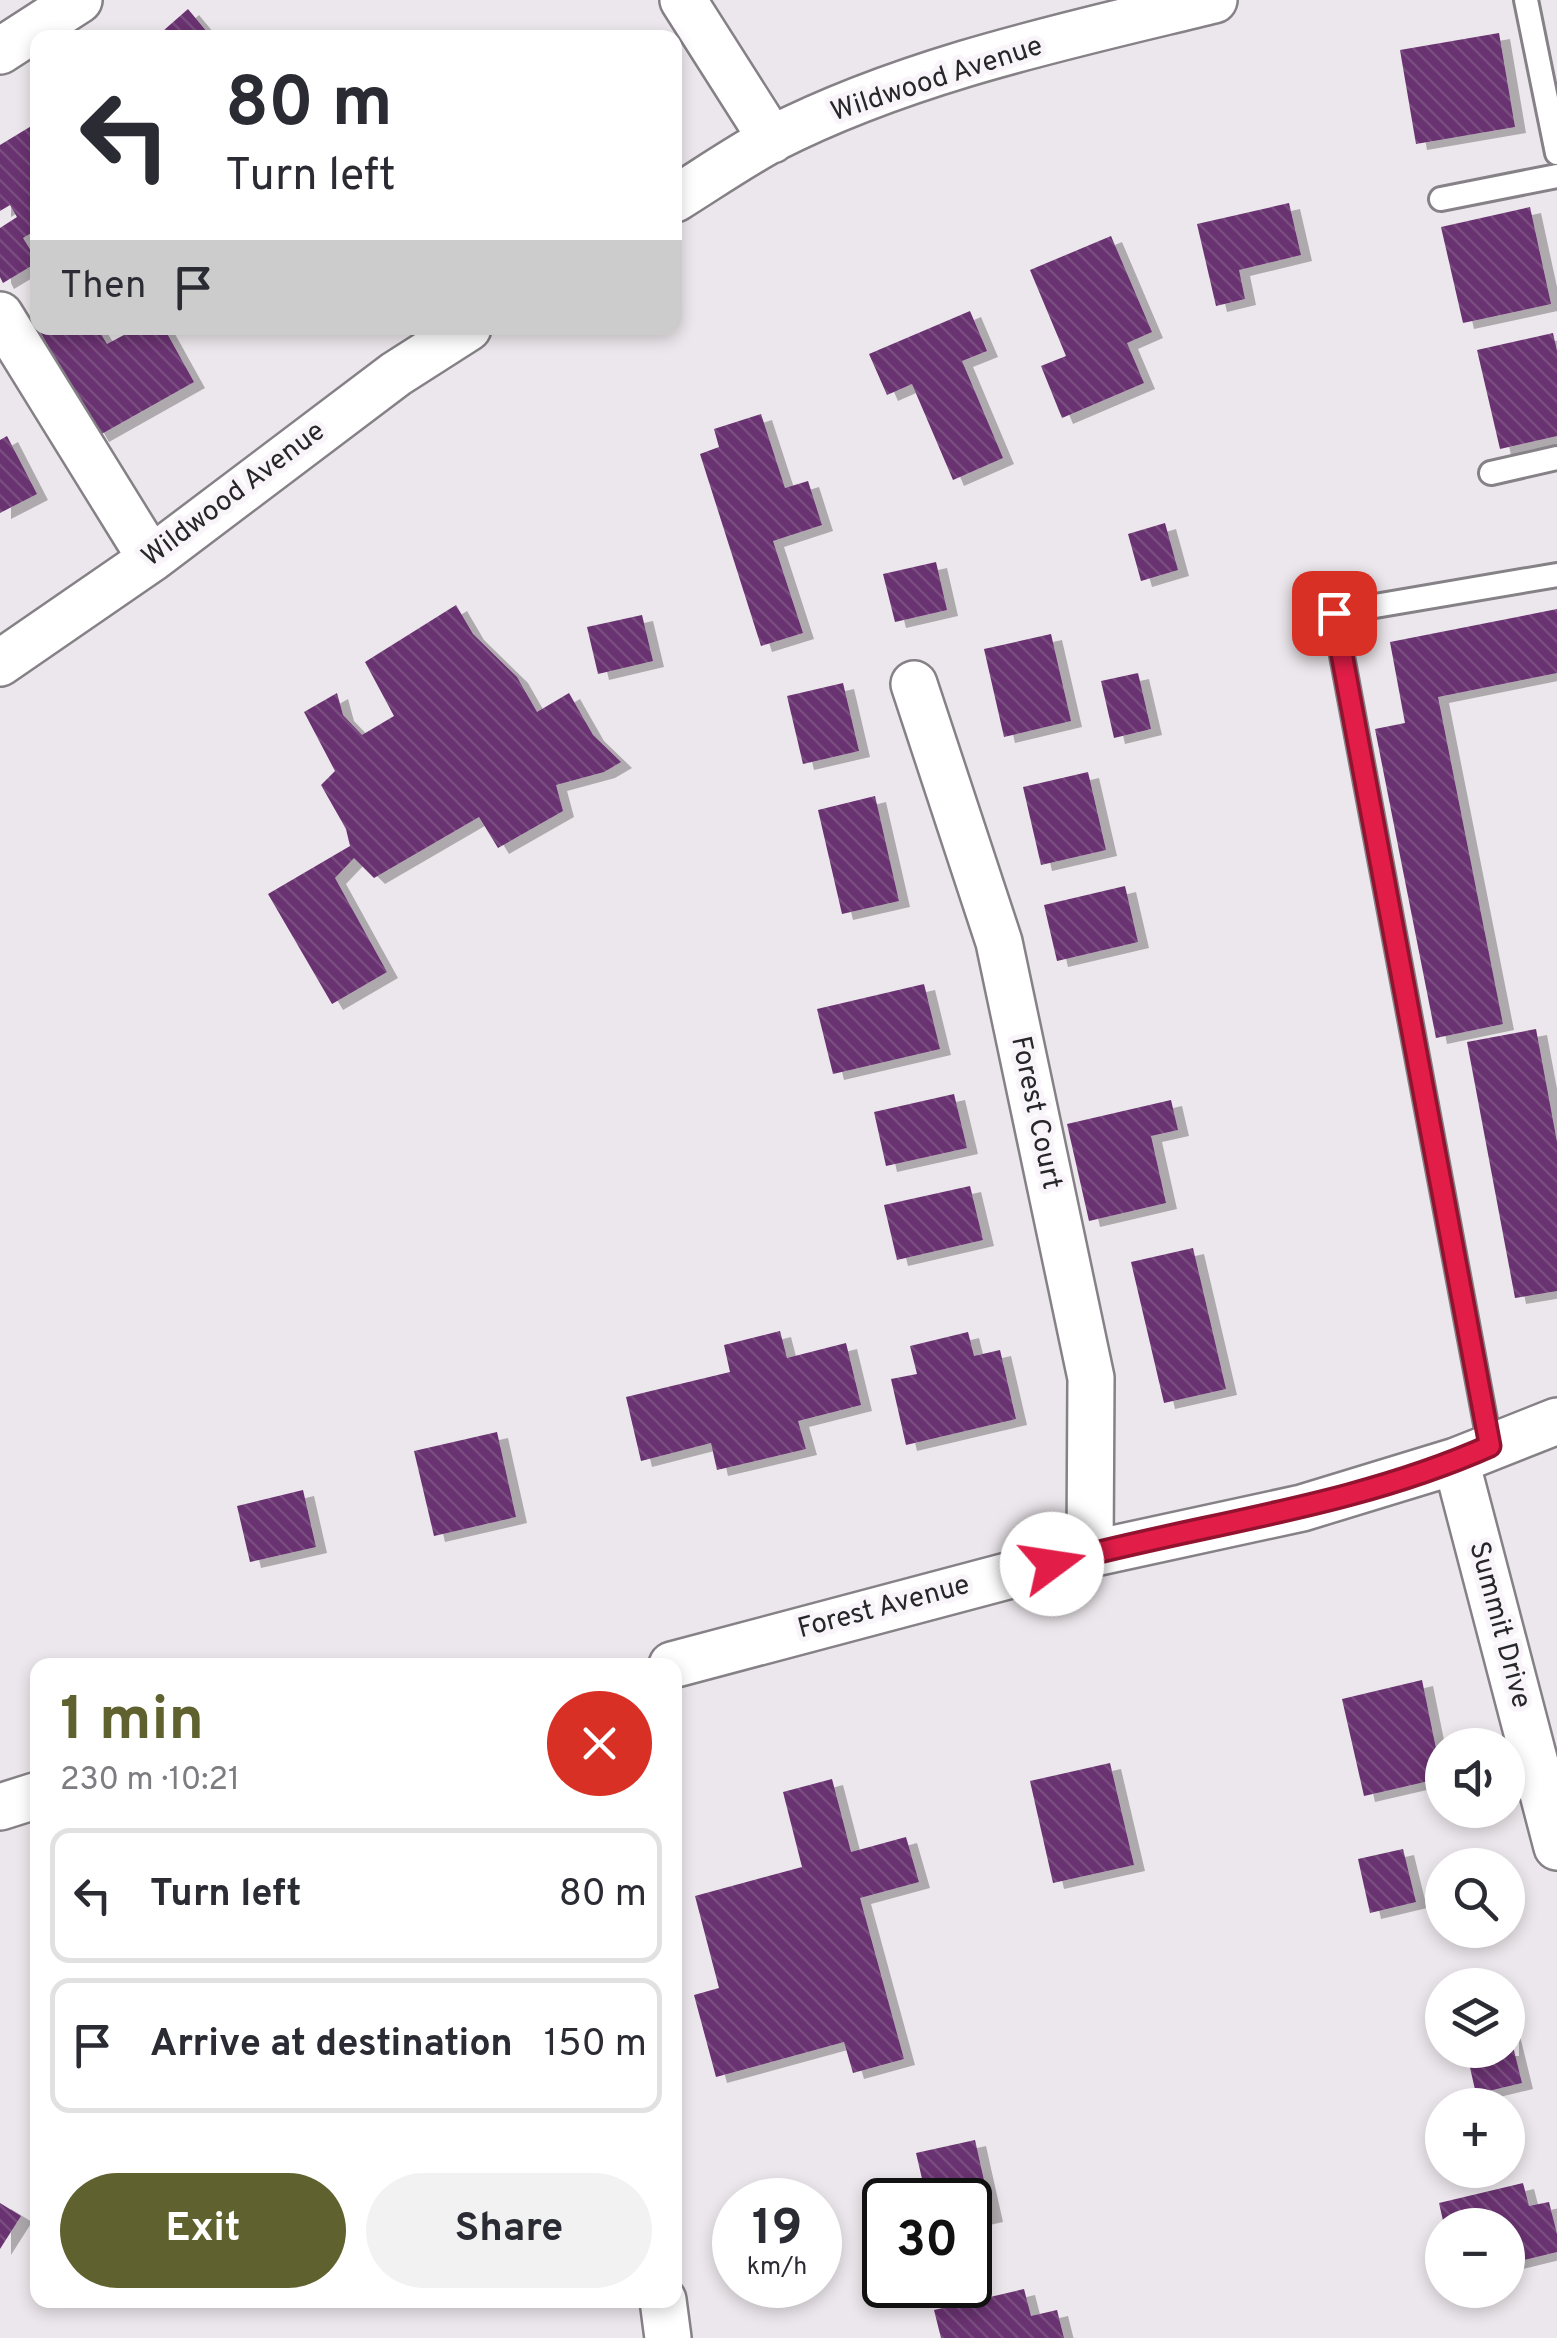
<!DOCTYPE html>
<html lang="en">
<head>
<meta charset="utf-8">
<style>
	body { margin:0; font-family:Overpass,sans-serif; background:#f2f2f3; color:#2b2b33; height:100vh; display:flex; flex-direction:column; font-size:38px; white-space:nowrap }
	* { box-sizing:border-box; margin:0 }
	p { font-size:32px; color:#7c7c81 }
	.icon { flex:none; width:55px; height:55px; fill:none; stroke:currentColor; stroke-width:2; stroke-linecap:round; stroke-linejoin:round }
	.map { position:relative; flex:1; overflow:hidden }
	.panel { position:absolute; left:30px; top:1658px; width:652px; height:650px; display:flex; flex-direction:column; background:#fff; border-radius:20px; box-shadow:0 5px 15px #0003 }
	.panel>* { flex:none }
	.guide { position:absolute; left:30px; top:30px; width:652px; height:305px; border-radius:20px; box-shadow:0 5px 15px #0003; background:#fff; color:#2b2b33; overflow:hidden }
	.fabs { position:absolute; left:1425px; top:1728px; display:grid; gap:20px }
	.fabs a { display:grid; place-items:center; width:100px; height:100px; border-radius:50%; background:#fff; box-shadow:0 5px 15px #0003; font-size:50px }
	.speed { position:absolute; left:712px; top:2178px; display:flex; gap:20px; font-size:50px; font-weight:700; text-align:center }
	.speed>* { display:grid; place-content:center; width:130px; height:130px; border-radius:50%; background:#fff; box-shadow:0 5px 15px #0003; line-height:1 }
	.speed small { font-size:25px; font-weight:400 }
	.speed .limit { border:5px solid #111; border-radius:15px; background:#fff; color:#111 }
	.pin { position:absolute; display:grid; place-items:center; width:85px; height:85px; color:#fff; margin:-42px; border-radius:20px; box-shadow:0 5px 15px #0006 }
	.me { position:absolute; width:110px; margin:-55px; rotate:76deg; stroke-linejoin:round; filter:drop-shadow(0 0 8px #0008) }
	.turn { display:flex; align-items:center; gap:35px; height:210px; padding:0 30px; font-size:45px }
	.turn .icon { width:130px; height:130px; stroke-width:2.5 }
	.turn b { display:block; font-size:70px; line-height:85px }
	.then { display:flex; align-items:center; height:95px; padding:0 30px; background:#0003; gap:20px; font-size:38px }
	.round { display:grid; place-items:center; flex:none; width:105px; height:105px; border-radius:52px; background:#f2f2f3 }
	.overview { display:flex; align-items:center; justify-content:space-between; height:170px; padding:0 30px }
	h1 { font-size:60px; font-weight:700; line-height:75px; color:#5f612e }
	.primary-button { display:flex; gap:20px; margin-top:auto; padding:20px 30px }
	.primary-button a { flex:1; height:115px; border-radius:60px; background:#5f612e; color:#fff; font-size:40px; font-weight:700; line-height:115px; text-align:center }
	.primary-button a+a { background:#f2f2f3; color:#2b2b33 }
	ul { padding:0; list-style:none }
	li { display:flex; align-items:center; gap:30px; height:135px; margin:0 20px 15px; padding:0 10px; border:5px solid #e1e1e2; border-radius:20px }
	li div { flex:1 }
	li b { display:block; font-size:38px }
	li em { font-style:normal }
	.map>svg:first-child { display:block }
	.building { fill:url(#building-back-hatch); filter:url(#shadow) }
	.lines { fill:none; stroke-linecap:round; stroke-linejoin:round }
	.lane-casing { stroke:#858186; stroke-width:28 }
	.street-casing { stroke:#858186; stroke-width:50 }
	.lane { stroke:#fff; stroke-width:22 }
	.street { stroke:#fff; stroke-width:45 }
	.route-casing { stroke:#92132f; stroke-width:25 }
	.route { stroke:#e11d48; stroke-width:18 }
	.labels { text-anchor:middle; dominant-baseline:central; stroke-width:10; stroke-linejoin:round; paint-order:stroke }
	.street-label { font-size:28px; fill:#272628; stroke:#f9f4f9 }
</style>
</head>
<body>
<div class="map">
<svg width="1557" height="2338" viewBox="0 0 1557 2338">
	<defs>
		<pattern id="building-back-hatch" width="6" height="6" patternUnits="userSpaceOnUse" patternTransform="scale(2.5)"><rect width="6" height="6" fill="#693170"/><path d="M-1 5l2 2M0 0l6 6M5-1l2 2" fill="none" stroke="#7a4d80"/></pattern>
		<filter id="shadow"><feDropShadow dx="11" dy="6" stdDeviation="0" flood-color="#0004"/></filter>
	</defs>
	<rect width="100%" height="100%" fill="#ece7ec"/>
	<path class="building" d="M188 9 212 38H155Z
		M1499 33 1515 127 1416 144 1400 50Z
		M38 122V229L23 238 38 262 3 283 0 277V228L17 217 10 205 0 211V145Z
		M1289 203 1301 255 1239 270 1245 299 1216 306 1197 224Z
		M1530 207 1551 304 1463 323 1441 227Z
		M1111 236 1152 332 1127 343 1144 383 1062 418 1041 366 1066 356 1030 270Z
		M970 311 987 351 962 361 1003 458 953 480 912 384 887 395 869 354Z
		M38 328H97L107 344 137 328H164L194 382 98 436Z
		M1553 333 1557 351V436L1500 449 1477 350Z
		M761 414 785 488 808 481 822 525 773 541 803 633 761 646 700 454 719 447 714 429Z
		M7 436 37 494 0 513V440Z
		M1165 523 1178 570 1141 581 1128 534Z
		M936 562 947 610 895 622 883 574Z
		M456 605 473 634 517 677 537 712 569 693 593 735 621 762 604 772 556 785 563 811 498 848 479 817 374 878 354 858 335 878 387 972 332 1004 268 894 350 846 346 829 321 785 335 771 304 712 337 693 343 715 362 735 394 716 365 662Z
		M1557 609V673L1438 697 1503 1024 1436 1038 1375 729 1405 723 1390 642Z
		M642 615 653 661 598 674 587 627Z
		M1051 634 1071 721 1004 737 984 649Z
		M1138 673 1151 729 1114 738 1101 681Z
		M843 683 859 751 803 764 787 696Z
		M1088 772 1106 850 1041 865 1023 787Z
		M875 796 899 901 842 914 818 810Z
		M1125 886 1138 942 1057 961 1044 905Z
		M924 984 940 1049 833 1074 817 1009Z
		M1536 1029 1557 1142V1291L1515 1298 1467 1042Z
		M954 1094 967 1148 886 1166 874 1112Z
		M1171 1100 1178 1130 1151 1136 1166 1203 1089 1221 1067 1124Z
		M970 1186 983 1240 897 1260 884 1205Z
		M1193 1248 1226 1389 1164 1403 1131 1262Z
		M780 1331 787 1358 846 1343 861 1405 798 1421 806 1449 717 1470 711 1443 641 1461 626 1397 730 1372 724 1345Z
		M968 1332 974 1356 1000 1350 1016 1419 906 1445 891 1379 917 1374 910 1346Z
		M497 1432 516 1517 434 1536 414 1451Z
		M303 1490 316 1547 250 1562 237 1506Z
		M1422 1680 1442 1778 1364 1796 1342 1699Z
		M1110 1763 1134 1865 1053 1883 1030 1781Z
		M832 1779 851 1852 906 1837 919 1882 860 1898 904 2059 853 2073 844 2042 716 2077 694 1995 719 1988 695 1896 802 1867 783 1792Z
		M1403 1849 1416 1902 1370 1913 1358 1859Z
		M1508 2026 1522 2083 1476 2094 1466 2050H1508Z
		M975 2140 992 2216 970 2221V2200H927L916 2153Z
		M1523 2183 1529 2206 1549 2202 1557 2234V2252L1508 2264V2225H1444L1439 2203Z
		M0 2203 21 2216 0 2249Z
		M1024 2289 1031 2316 1057 2310 1064 2338H941L934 2310Z"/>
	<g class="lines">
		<g class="lane-casing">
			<path id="lane" d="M1526 0 1557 153
				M1441 199 1557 176
				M1491 473 1557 458
				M1490 1446 1334 613 1557 575"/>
		</g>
		<g class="street-casing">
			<path id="street" d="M683 0 772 140
				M0 51 79 0
				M675 199C707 179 739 157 772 139 909 69 1066 36 1214 0
				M0 315 151 559
				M0 663 151 559 396 374 468 328
				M914 684 999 942 1091 1378 1090 1554
				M1456 1461 1557 1847
				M672 1665 1090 1554 1302 1508 1456 1461 1557 1421
				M0 1807 38 1795
				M663 2300 668 2338"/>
		</g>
		<use href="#lane" class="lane"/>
		<use href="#street" class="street"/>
	</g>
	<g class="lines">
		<g class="route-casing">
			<path id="route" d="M1052 1564C1198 1524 1351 1508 1490 1446L1334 613"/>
		</g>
		<use href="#route" class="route"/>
	</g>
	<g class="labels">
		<g class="street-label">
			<text transform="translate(937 80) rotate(-18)">Wildwood Avenue</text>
			<text transform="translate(234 495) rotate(-37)">Wildwood Avenue</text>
			<text transform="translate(1035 1113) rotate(78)">Forest Court</text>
			<text transform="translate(884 1608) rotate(-15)">Forest Avenue</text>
			<text transform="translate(1499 1625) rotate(75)">Summit Drive</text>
		</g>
	</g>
</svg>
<div class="fabs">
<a><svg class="icon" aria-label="sound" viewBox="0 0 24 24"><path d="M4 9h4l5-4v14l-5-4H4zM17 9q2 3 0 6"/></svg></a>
<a><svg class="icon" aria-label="search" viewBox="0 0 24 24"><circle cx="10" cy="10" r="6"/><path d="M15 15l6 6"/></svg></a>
<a><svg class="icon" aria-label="layers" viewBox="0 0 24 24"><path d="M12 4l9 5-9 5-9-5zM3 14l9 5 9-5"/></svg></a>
<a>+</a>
<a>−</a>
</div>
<div class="speed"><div>19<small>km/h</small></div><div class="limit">30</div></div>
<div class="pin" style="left:1334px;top:613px;background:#d93025"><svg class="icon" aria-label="arrive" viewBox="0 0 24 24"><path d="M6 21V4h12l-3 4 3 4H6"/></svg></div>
<svg class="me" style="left:1052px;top:1564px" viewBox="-20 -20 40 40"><circle r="19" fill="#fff"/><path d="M0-13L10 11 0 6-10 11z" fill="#e11d48"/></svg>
<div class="guide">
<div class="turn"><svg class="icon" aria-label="left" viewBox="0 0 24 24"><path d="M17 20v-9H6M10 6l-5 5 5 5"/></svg><div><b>80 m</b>Turn left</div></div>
<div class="then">Then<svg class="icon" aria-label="arrive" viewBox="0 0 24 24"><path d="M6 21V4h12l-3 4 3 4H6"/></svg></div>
</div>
<section class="panel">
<div class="overview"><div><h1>1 min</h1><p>230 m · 10:21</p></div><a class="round" style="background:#d93025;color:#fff"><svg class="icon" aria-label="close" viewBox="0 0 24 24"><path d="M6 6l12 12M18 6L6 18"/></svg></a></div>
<ul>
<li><svg class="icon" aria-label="left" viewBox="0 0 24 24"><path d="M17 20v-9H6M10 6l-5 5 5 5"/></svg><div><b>Turn left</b></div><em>80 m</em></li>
<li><svg class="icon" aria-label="arrive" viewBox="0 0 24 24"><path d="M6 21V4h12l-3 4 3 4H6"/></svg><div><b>Arrive at destination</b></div><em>150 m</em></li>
</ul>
<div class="primary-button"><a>Exit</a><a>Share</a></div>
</section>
</div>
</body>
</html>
